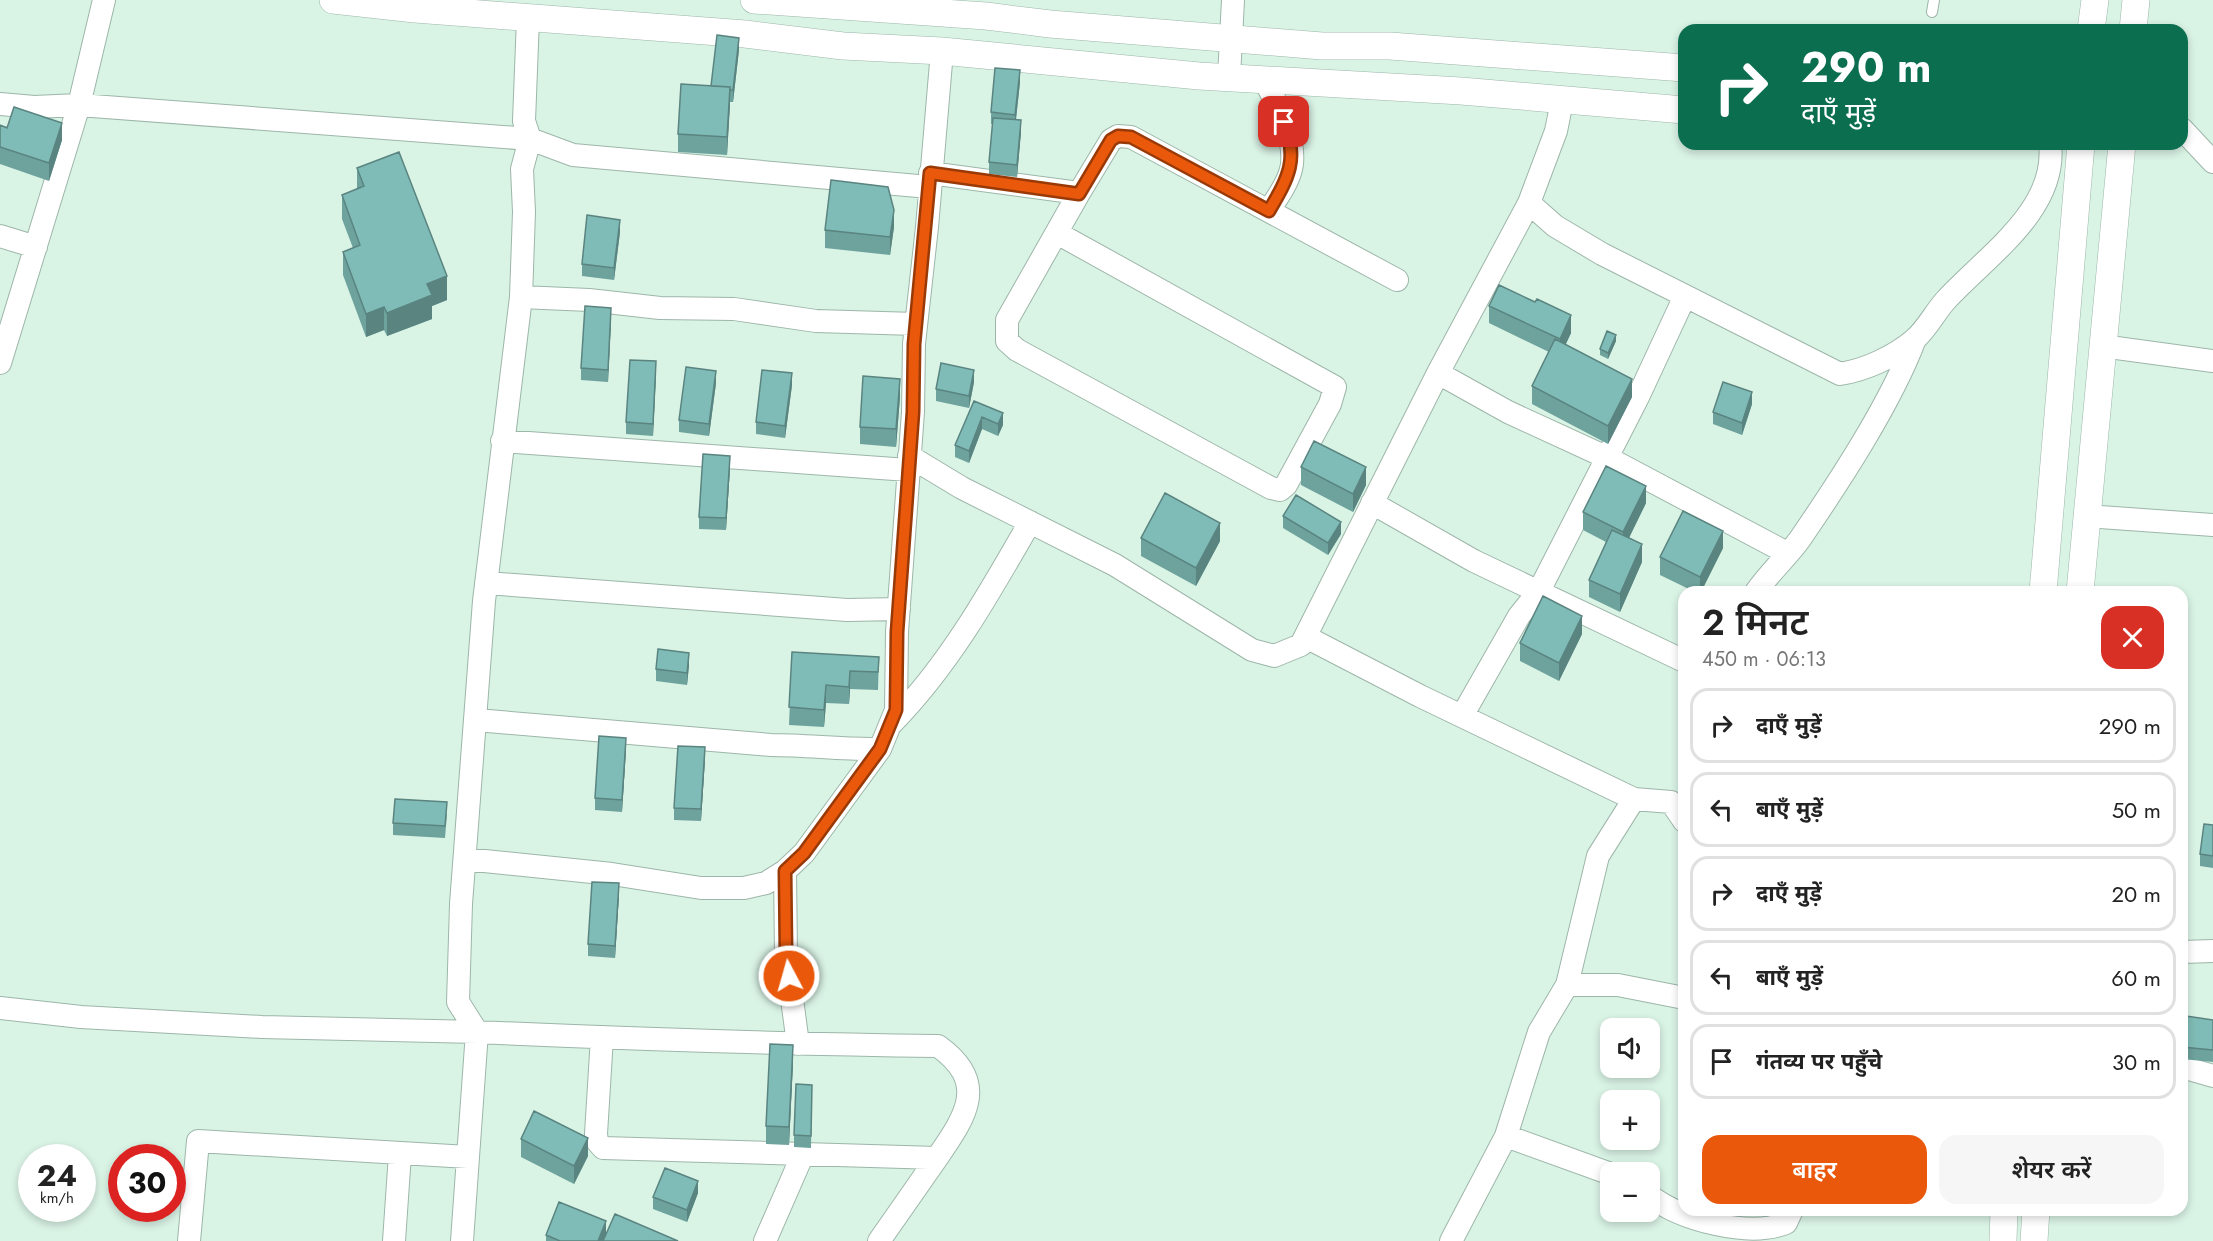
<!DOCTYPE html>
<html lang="hi">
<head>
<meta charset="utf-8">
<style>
	body { margin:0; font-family:Jost,"Noto Sans Devanagari",sans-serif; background:#f6f6f6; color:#222; height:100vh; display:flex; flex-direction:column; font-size:22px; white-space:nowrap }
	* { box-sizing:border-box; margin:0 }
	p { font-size:20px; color:#767676 }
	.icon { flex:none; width:33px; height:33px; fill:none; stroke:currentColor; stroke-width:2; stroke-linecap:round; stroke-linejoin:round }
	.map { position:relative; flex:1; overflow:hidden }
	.sheet { position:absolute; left:1678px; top:586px; width:510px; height:630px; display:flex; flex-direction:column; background:#fff; border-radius:18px; box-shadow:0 3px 9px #0003 }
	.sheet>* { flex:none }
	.top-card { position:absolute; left:1678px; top:24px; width:510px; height:126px; border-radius:18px; box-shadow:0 3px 9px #0003; background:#0b6e4f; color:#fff; overflow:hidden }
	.fabs { position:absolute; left:1600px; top:1018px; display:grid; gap:12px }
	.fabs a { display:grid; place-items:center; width:60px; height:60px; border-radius:12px; background:#fff; box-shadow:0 3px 9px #0003; font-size:30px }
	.speed { position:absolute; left:18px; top:1144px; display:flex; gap:12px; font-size:30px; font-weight:700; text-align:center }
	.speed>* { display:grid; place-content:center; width:78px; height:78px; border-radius:50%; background:#fff; box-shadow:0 3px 9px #0003; line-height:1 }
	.speed small { font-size:15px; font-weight:400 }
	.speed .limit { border:9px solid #d22; background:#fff; color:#111 }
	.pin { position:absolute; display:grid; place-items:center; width:51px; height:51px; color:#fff; margin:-26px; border-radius:12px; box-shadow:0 3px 9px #0006 }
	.me { position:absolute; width:66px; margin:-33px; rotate:354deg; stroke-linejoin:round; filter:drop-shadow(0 0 4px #0008) }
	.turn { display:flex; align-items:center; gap:21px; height:126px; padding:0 24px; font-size:27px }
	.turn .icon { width:78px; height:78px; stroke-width:2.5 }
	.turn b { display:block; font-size:42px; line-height:51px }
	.round { display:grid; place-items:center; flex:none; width:63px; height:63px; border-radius:18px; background:#f6f6f6 }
	.head { display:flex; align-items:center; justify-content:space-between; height:102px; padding:0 24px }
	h1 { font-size:36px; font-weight:600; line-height:45px }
	.action { display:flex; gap:12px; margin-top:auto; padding:12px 24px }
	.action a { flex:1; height:69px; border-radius:18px; background:#ea580c; color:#fff; font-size:24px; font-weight:600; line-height:69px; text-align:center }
	.action a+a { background:#f6f6f6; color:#222 }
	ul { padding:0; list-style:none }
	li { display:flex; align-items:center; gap:18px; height:75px; margin:0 12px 9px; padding:0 12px; border:3px solid #e0e0e0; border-radius:18px }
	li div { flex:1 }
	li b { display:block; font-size:22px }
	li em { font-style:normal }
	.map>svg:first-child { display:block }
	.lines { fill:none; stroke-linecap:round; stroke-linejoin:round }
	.service-casing { stroke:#9db6a9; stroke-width:12 }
	.minor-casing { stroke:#9db6a9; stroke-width:24 }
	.tertiary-casing { stroke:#9db6a9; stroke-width:28 }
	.service { stroke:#fff; stroke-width:10 }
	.minor { stroke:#fff; stroke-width:22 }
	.tertiary { stroke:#fff; stroke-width:27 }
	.wall { fill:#6ea29d }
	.shaded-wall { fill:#5a8480 }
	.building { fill:#80bcb7; stroke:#5a8480; stroke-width:1.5 }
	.route-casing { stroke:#983908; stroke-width:15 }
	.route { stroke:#ea580c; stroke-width:10 }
</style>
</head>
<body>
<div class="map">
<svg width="2213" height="1241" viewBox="0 0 2213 1241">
	<rect width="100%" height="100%" fill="#d9f3e5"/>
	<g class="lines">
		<g class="service-casing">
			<path id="service" d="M1932 12 1934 0"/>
		</g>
		<g class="minor-casing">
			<path id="minor" d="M1229 77 1233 0
				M1264 79C1277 105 1295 134 1292 164 1290 181 1277 197 1269 211
				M0 104 34 107 79 105 530 139 573 155 929 187
				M2182 129 2213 162
				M930 173 1079 193 1111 140 1118 136 1131 137 1397 280
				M1529 203 1555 226 1602 254 1840 374C1865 370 1894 357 1914 340 1927 329 1935 312 1946 300 1985 257 2058 210 2050 144
				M1057 233 1335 387 1330 404 1286 485 1280 490 1271 488 1017 350 1007 341V320L1079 193
				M0 236 36 247
				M521 297 589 300 660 308 734 309 816 321 916 324
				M2102 346 2213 361
				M0 363 79 105 104 0
				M1438 373 1508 412 1608 458 1787 553
				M502 441 908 470
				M909 456 962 488 1115 565 1252 650 1274 656 1301 645 1438 373 1529 203 1556 131 1562 101
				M1372 503 1474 561 1684 661
				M2086 516 2213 525
				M486 583 847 610 899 609
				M1756 592C1769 573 1787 557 1800 539 1839 482 1891 403 1915 339
				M1306 637 1420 696 1634 799 1671 802 1684 821
				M1462 716 1519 616 1539 591 1638 397 1685 296
				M476 720 771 745C808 745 844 750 880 749
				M892 723C949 665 990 592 1030 522
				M465 859 612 874 701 888H744L766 883 785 871 804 853 880 749 896 710 897 632 913 412 914 344 927 227 942 51
				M785 871 786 954 798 1044
				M2182 952 2213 951
				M1567 985H1618L1684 998
				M0 1008 81 1017 262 1027 477 1032 458 1002 461 904 484 601 521 297 524 212 522 169 530 139 524 121 528 18
				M2182 1067 2213 1076
				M1506 1136 1539 1032 1567 985 1598 856 1634 799
				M1650 1196C1681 1220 1749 1238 1786 1223L1792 1210
				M189 1241 198 1141 468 1157 477 1032C631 1039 784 1044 938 1046 990 1083 965 1117 937 1158L603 1148 597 1141 596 1134 602 1037
				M394 1241 400 1154
				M462 1241 468 1157
				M765 1241 803 1154
				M879 1241 937 1158
				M1451 1241 1506 1136 1611 1174"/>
		</g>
		<g class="tertiary-casing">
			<path id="tertiary" d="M333 0 415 9 745 34 843 46 942 51 1199 76 1461 91 1684 110
				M754 0 986 16 1050 24 1322 46H1390L1684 68
				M2091 30 2095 0
				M2133 30 2136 0
				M2043 592 2081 144
				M2080 592 2122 144
				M2003 1241 2004 1210
				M2034 1241 2036 1210"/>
		</g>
		<use href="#service" class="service"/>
		<use href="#minor" class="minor"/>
		<use href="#tertiary" class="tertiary"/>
	</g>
	<path class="wall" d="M739 50 733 102H730L727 155 678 152V134L711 86Z
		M1020 82 1016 120 1021 132 1017 177 989 174V162L993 124H991V112Z
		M0 125 62 140 49 181 0 164Z
		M357 168 447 300 432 306V319L387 336 384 330 366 337 343 275V252L353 248 342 219V195L357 189Z
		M894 227 890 255 825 248V230Z
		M620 232 614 280 582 276V264Z
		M1489 306 1571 333 1565 345 1632 397 1608 444 1532 404V386L1549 352 1489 323Z
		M611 320 608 382 581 380V368Z
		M1616 341 1608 359 1600 355V349Z
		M656 373 653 436 626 434V422Z
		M974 382 969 408 936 401V389Z
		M716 383 709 436 679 432V420Z
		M792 385 785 438 756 434V422Z
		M900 397 896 447 860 444V427Z
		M974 401 1003 425 998 436 982 429 969 463 955 457V445Z
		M1752 404 1742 435 1713 424V412Z
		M1301 467 1366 485 1353 512 1301 485Z
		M730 468 726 530 699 529V517Z
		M1646 503 1629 538 1642 562 1620 612 1589 597V580L1606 542 1583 530V512Z
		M1283 516 1341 534 1328 555 1283 528Z
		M1141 538 1220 541 1196 586 1141 556Z
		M1723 548 1701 592H1695L1660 575V557Z
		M1582 634 1559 681 1520 661V643Z
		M792 652 879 657 878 690 850 689 849 704 826 703 824 727 789 725Z
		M689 665 687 685 656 681V669Z
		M626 750 622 812 595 810V798Z
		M705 759 701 821 674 820V808Z
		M447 814 445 838 393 835V823Z
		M2213 825V868L2200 866V854Z
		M619 895 615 958 588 956V944Z
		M2213 1020V1062L2182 1059V1042Z
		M793 1063 789 1145 766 1144V1126Z
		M812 1085 811 1148 794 1147V1135Z
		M521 1139 588 1156 574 1184 521 1157Z
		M698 1193 687 1222 653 1209V1197Z
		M546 1235H606L678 1241H546Z"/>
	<path class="shaded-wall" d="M739 38V50L733 102V90Z
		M1020 70V82L1015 127V115Z
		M730 87V105L727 155V137Z
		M1021 120V132L1017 177V165Z
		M62 123V140L49 181V163Z
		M894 210V227L890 255V237Z
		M620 220V232L614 280V268Z
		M447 276V300L432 306V319L387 336V313L427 284Z
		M384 307V330L366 337V314Z
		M611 308V320L608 382V370Z
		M1571 315V333L1560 357V339Z
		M1616 335V341L1608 359V353Z
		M656 361V373L653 436V424Z
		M974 370V382L969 408V396Z
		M716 371V383L709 436V424Z
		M792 373V385L785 438V426Z
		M900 379V397L896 447V429Z
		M1632 379V397L1608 444V426Z
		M1752 392V404L1742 435V423Z
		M1003 413V425L998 436V424Z
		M982 417V429L969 463V451Z
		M730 456V468L726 530V518Z
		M1366 467V485L1353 512V494Z
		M1646 486V503L1623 550V532Z
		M1341 522V534L1328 555V543Z
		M1220 523V541L1196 586V568Z
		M1723 531V548L1701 592H1700V577Z
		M1642 544V562L1620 612V594Z
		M1582 616V634L1559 681V663Z
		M689 653V665L687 685V673Z
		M850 671V689L849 704V687Z
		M826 685V703L824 727V710Z
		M626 738V750L622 812V800Z
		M705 747V759L701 821V809Z
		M619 883V895L615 958V946Z
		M793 1045V1063L789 1145V1127Z
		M588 1138V1156L574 1184V1166Z
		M698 1181V1193L687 1222V1210Z
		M606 1221V1238L605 1241H598Z"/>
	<path class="building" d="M717 35 739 38 733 90H730V87L711 86Z
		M995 68 1020 70 1015 115 991 112Z
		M681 84 730 87 727 137 678 134Z
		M14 107 62 123 49 163 0 147V125L7 128Z
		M993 118 1021 120 1017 165 989 162Z
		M399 152 447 276 427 284 432 295 387 313 384 307 366 314 343 252 360 245 342 195 364 186 357 168Z
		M831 180 888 187 894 210 890 237 825 230Z
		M587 215 620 220 614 268 582 264Z
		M1499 285 1535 302 1537 299 1571 315 1560 339 1489 306Z
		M585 306 611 308 608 370 581 368Z
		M1607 331 1616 335 1608 353 1600 349Z
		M1555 339 1632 379 1608 426 1532 386Z
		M630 360 656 361 653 424 626 422Z
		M941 363 974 370 969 396 936 389Z
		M686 367 716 371 709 424 679 420Z
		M762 370 792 373 785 426 756 422Z
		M863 376 900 379 896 429 860 427Z
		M1723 382 1752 392 1742 423 1713 412Z
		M974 401 1003 413 998 424 982 417 969 451 955 445Z
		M1314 441 1366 467 1353 494 1301 467Z
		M703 454 730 456 726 518 699 517Z
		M1606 466 1646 486 1623 532 1583 512Z
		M1165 493 1220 523 1196 568 1141 538Z
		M1296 495 1341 522 1328 543 1283 516Z
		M1683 511 1723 531 1700 577 1660 557Z
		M1612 530 1642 544 1620 594 1589 580Z
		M1543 596 1582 616 1559 663 1520 643Z
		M658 649 689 653 687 673 656 669Z
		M792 652 879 657 878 672 850 671 849 687 826 685 824 710 789 707Z
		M599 736 626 738 622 800 595 798Z
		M678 746 705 747 701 809 674 808Z
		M395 799 447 802 445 826 393 823Z
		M2204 824 2213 825V856L2200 854Z
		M592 882 619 883 615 946 588 944Z
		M2186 1016 2213 1020V1050L2182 1047Z
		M770 1044 793 1045 789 1127 766 1126Z
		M796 1084 812 1085 811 1136 794 1135Z
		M534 1111 588 1138 574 1166 521 1139Z
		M665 1168 698 1181 687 1210 653 1197Z
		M559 1202 606 1221 598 1241H560L546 1235Z
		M615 1214 678 1241H603Z"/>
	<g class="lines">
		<g class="route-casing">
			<path id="route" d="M789 976 786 954 785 871 804 853 880 749 896 710 897 632 913 412 914 344 930 173 1079 194 1111 140 1118 136 1131 137 1269 211C1288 178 1299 160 1284 122"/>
		</g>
		<use href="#route" class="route"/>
	</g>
</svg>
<div class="fabs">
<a><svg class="icon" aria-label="sound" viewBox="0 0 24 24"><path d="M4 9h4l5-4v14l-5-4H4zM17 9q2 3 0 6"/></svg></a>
<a>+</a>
<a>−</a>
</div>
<div class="speed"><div>24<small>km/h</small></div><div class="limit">30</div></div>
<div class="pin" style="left:1284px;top:122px;background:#d93025"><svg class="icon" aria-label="arrive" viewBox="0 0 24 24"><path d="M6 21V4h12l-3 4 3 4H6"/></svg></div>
<svg class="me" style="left:789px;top:976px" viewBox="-20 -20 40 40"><circle r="17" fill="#ea580c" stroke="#fff" stroke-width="3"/><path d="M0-11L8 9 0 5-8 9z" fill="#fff"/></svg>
<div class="top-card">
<div class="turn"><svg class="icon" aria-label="right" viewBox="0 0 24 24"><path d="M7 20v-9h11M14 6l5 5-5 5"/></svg><div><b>290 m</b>दाएँ मुड़ें</div></div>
</div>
<section class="sheet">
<div class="head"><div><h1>2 मिनट</h1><p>450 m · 06:13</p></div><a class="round" style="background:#d93025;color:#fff"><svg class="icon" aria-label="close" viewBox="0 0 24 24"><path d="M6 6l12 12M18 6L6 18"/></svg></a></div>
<ul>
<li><svg class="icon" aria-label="right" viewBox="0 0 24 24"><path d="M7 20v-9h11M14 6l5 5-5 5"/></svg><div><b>दाएँ मुड़ें</b></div><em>290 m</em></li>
<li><svg class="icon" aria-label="left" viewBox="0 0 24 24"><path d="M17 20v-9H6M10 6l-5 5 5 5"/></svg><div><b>बाएँ मुड़ें</b></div><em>50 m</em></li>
<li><svg class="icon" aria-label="right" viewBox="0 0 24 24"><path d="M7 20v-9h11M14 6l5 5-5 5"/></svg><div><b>दाएँ मुड़ें</b></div><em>20 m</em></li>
<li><svg class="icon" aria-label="left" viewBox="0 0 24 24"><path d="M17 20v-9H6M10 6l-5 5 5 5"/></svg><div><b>बाएँ मुड़ें</b></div><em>60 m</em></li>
<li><svg class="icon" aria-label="arrive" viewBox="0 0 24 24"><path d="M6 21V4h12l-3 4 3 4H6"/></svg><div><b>गंतव्य पर पहुँचे</b></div><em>30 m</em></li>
</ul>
<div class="action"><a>बाहर</a><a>शेयर करें</a></div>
</section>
</div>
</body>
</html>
